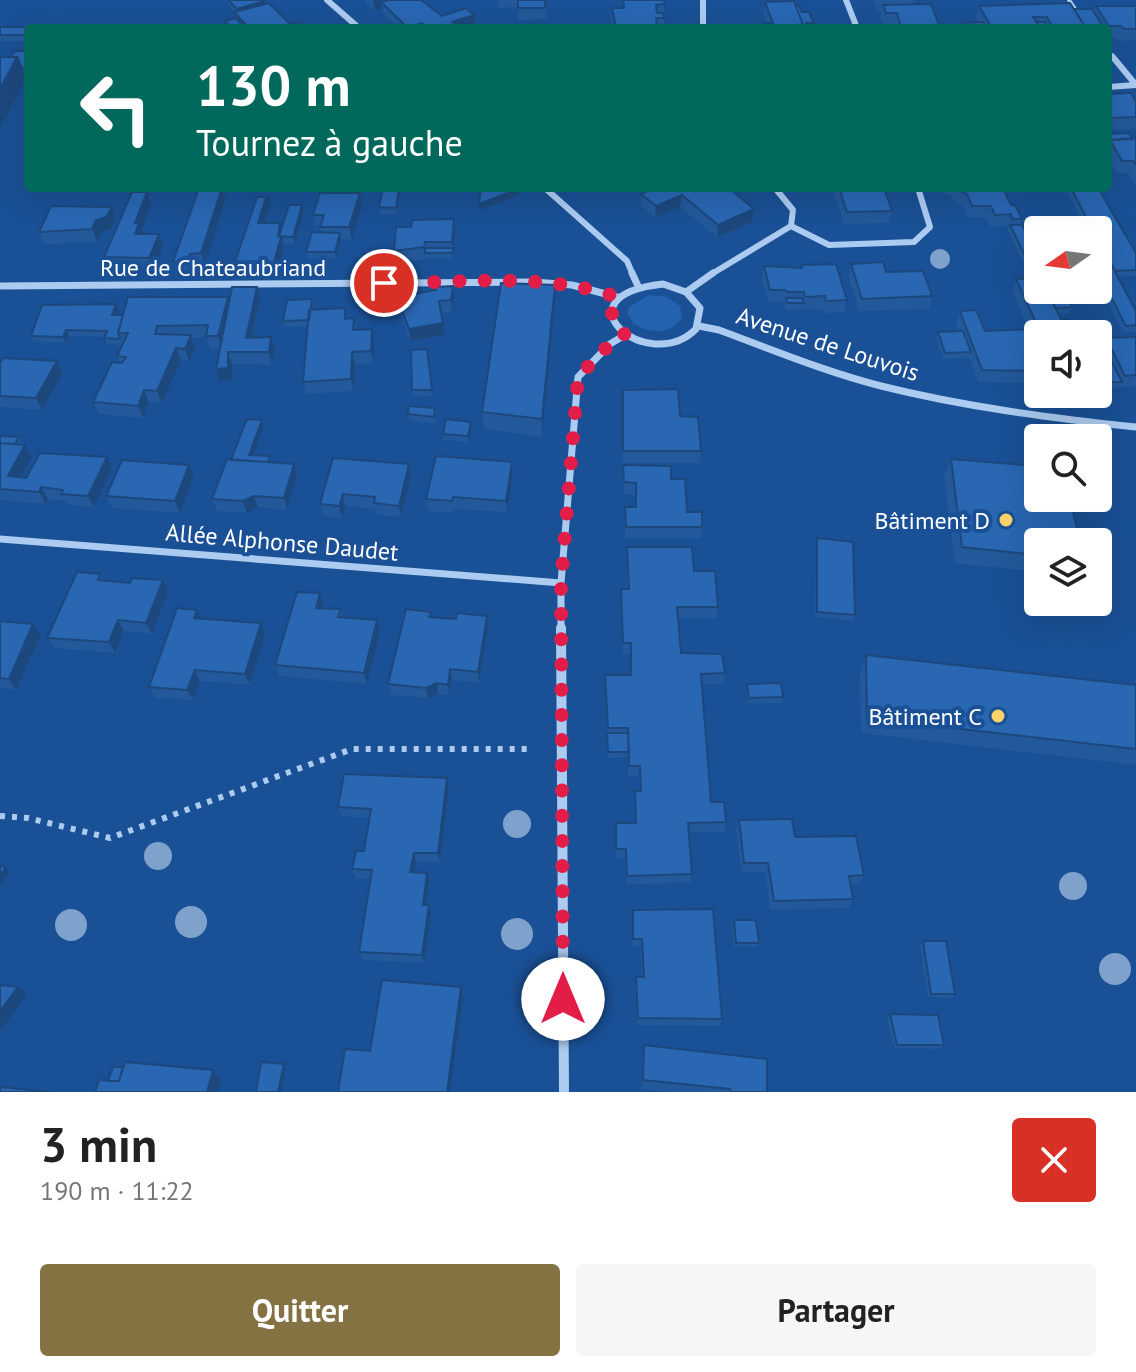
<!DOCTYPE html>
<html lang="fr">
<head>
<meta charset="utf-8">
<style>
	body { margin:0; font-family:"PT Sans",sans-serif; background:#f6f6f6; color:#222; height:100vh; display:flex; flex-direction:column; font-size:30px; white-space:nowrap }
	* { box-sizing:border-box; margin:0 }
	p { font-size:26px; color:#767676 }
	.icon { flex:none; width:44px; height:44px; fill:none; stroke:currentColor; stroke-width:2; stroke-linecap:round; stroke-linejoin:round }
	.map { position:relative; height:1092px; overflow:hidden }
	.sheet { display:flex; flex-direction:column; background:#fff; flex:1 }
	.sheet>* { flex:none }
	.top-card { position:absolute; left:24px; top:24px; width:1088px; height:168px; border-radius:8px; box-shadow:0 8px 32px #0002; background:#00695c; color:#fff; overflow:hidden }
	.needle { width:52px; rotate:256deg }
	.fabs { position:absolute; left:1024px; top:216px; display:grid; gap:16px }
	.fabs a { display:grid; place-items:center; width:88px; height:88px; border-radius:8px; background:#fff; box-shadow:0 8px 32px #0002; font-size:40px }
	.pin { position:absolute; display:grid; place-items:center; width:68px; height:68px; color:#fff; margin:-34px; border:4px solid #fff; border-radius:50%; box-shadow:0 2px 8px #0007 }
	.me { position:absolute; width:88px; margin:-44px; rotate:0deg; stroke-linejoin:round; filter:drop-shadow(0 0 6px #0008) }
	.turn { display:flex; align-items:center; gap:28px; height:168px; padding:0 40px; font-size:36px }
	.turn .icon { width:104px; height:104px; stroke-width:2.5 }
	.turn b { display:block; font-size:56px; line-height:68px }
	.round { display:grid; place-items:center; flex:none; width:84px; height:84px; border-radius:8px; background:#f6f6f6 }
	.summary { display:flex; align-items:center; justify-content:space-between; height:136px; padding:0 40px }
	h1 { font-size:48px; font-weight:600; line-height:60px }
	.cta { display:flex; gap:16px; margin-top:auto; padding:16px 40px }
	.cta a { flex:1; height:92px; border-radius:8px; background:#857242; color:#fff; font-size:32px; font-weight:600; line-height:92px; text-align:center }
	.cta a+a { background:#f6f6f6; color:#222 }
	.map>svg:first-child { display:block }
	.green { fill:#2362ae }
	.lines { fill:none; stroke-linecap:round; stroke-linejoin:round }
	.path { stroke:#accbf0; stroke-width:6; stroke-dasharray:5 7; stroke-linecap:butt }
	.service { stroke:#accbf0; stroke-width:4 }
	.minor-far2 { stroke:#accbf0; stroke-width:6 }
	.minor-far1 { stroke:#accbf0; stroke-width:7 }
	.minor { stroke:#accbf0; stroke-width:10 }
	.tree { fill:#7fa2cd }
	.wall { fill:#23599a }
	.shaded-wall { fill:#1d487d }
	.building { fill:#2967b3; stroke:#1d487d; stroke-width:2 }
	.route { stroke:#e11d48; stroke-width:14; stroke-dasharray:0 25.2 }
	.poi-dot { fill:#ffd36a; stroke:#1a5095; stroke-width:3 }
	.labels { text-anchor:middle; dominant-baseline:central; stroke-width:8; stroke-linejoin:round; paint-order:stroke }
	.street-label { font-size:24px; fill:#fff; stroke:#1a5095 }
	.poi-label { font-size:24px; fill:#fff; stroke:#1a5095; text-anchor:end }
</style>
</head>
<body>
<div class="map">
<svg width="1136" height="1092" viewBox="0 0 1136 1092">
	<rect width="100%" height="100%" fill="#1a5095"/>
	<path class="green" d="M649 295 667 297 680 306 682 318C671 335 650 334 634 324L627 313 629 307Z"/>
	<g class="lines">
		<path class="path" d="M0 816 28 818 110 838 352 749H533"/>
		<path class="service" d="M1069 0 1079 15"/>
		<path class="minor-far2" d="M327 0 359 28
			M703 0V28
			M846 0 857 28
			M1108 56H1112L1136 85
			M1108 87 1136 85
			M545 188 627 261 633 275
			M791 226 829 245 914 242 930 227 918 188
			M710 275 791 226 793 210 775 188"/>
		<path class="minor-far1" d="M632 273 638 286
			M663 284 686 292 700 308 696 329C648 377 553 296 663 284Z
			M0 286 534 282 572 285 617 297
			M686 292 713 273
			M699 326 719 330C773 350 826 372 881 386 965 407 1051 418 1136 427
			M0 539 561 583
			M561 630V583L578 377 610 344 625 335"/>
		<path class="minor" d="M561 628 564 1092"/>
	</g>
	<g class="tree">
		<circle cx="940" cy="259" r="10"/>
		<circle cx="517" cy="824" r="14"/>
		<circle cx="158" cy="856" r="14"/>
		<circle cx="1073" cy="886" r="14"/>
		<circle cx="191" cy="922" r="16"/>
		<circle cx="71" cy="925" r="16"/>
		<circle cx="517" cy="934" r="16"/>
		<circle cx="1115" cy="969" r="16"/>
	</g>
	<path class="wall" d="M224 0H262L264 4 290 24 301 28H228L225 21 236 18 235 12Z
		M366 0H421L442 16 474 15 475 27 471 28H398L383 14 382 8 375 11 366 3Z
		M498 0H546V19L518 20V7L499 8Z
		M622 0H664V28H613L611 20 612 8H622Z
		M873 0H914L913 5 940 28H895L894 25H884L880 17 882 11H878Z
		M765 2 796 6 814 23 813 28H763L764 23H767L763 14Z
		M979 6 1074 9 1093 12 1096 6H1136V40L1119 41 1117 38H1108V28H963L964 23 978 22 976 18Z
		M0 27 28 28V41H0Z
		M28 51V74H24L26 78 11 57Z
		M1108 94 1136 102V129L1108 130Z
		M1108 134 1136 138V183H1134L1128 173H1117L1108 158Z
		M199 188H223L226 198 205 265 194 266 191 274H177L173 262Z
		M642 188H729L752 222 717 237 680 207 655 218 641 206V194L646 192Z
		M832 188H884L892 211 889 223 844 224Z
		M943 188H1003L1011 205 1022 219 1020 225H1022L1038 290 1072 307 1069 313 1058 314 1038 334V383L978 382 969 358 943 359 936 338 938 332 959 331 956 323 960 311 985 331 1029 330 1012 291 1016 279 1030 278 1006 226 990 227 987 218H968L963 206 954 202 951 195H946Z
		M1068 188H1098L1136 253V276L1118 277 1136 311V332H1123L1098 283V268H1107L1098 252V230H1069L1072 223H1083L1067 191Z
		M399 189 400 195 396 214H380L379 207Z
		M360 193 362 206 352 240 341 239 336 258H308L306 252 321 233 320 227H316L313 215Z
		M270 196 271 202 265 223 281 229 302 205 304 211 295 243H283L284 249 277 274H239L235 262Z
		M151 204 142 229 143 234 163 246 154 270H109L104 257Z
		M112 207 116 219 111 229 101 233 97 242 44 244 39 232Z
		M454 219 455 231 453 259H426L395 263 394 251 411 226Z
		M851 264 886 272 932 296 929 309 859 311 848 276Z
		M764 266 847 300 844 312 824 313 822 309 786 310 784 302H768L762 278Z
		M555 285V302L542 437 484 429 482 412Z
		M453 286 454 298 452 312 441 313 444 335 410 341 399 310 397 297Z
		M228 297 229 303 260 299 252 338 275 349 272 365 232 364V380L220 382 216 369 221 348H210L207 337 192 338 195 347 189 361 181 360 162 403 149 402 143 418 99 414 93 402 117 362H119L117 356 122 345 106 344 104 337 69 336 66 343 34 342 31 336 116 304 119 311 117 315H123Z
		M313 305V310L345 308 347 318H354L356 330 374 341V363L355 364 354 391 306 394 303 382 308 326 285 327 283 321Z
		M1136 337V387L1098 388V342L1103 344 1106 338Z
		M427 349 432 396 413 397 412 390Z
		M57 361 63 373 42 410 0 407V363Z
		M623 390 680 416 701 451 700 463H622Z
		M435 408 436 414 435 424 409 420 408 414Z
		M262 420 264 426 253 455 271 462 297 475 287 510 258 507 247 513 217 511 212 499 231 460Z
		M472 428 469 442 443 440V434Z
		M0 436 19 437 22 443 21 445H25L32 457 21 477 112 469 94 507 68 505 65 501 48 499 46 504 0 500Z
		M951 459 1038 542V572L955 563 944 476Z
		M512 462 513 474 507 512 454 509 453 513 428 511 426 499Z
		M409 464 411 476 401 517 377 515 375 509 345 506 342 518 323 516 320 504Z
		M623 465 671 479 687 512 702 527 701 538 625 539V507H635V495L624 494Z
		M194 477 180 513 112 508 106 496Z
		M817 538 855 615 853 621 815 617 816 544Z
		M627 547 694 571 718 607 716 618H678L681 653 725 673 723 684H701L711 802 726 822 724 832H689L692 874 690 883 626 884 625 858H615L616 823H635L634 801 635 791H640L639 776H628V757L608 758 605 675H630V654H623L621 600V589H627Z
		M100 574 103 580 130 583 163 580 168 591 152 634 124 631 115 653 54 648 47 638Z
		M320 593 323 604 322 608 341 609 343 618 380 631 367 684 279 676 275 665Z
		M431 612V617L456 619 487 616 488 627 479 683 452 680 449 695 438 694 428 698 391 695 388 684Z
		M0 621 33 624 41 635 16 690 0 687Z
		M261 623 265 634 250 685 200 681 193 700 155 698 149 687Z
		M866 655 1136 685V765L861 733 860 671Z
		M747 684 783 697 781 703H748L746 689Z
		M447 778 449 788 440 862H416L414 872 427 873 429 882 426 905H429L431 914 424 963 363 960 359 952 371 879 356 878 352 869 364 851 370 818 341 816 338 807Z
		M739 820 795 837 864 875 859 884 850 885 853 899 849 908 770 910 765 872H742L736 829Z
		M633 910 722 1019 720 1026 637 1025 635 985 636 977H642L640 947H632Z
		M734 920 759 943 757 947H734L732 924Z
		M923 941 955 994 952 998 928 997 920 945Z
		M890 1014 944 1045 941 1049 894 1048 887 1018Z
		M644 1045 767 1092H669L642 1089 643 1055Z"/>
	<path class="shaded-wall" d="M373 0H407L381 2 382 8 375 11Z
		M264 1 265 7 238 15 237 9Z
		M474 15 475 27 471 28H453L452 19Z
		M422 23 423 28H408Z
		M17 57 26 78 0 129V89Z
		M222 188 226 198 205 265 201 253Z
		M399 189 400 195 396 214V208Z
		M518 189V195L480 210 479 204Z
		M147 192 151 204 142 229 144 235 135 234V223Z
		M360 193 362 206 352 240 349 227Z
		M682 195 680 207 655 218 656 206Z
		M270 196 271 202 261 235 258 223 266 197Z
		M302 205 304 211 295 243 293 237Z
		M112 207 116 219 111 229 101 233 97 242 92 229 96 220Z
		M754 209 752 222 717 237 718 225Z
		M454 219 455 231 454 254 452 242Z
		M280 223 284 249 277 274 274 262Z
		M340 233 341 239 336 258 335 252Z
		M159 234 163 246 154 270 149 258Z
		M190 254 194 266 191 274 187 262Z
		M555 285V302L542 437V419Z
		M453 286 454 298 452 312 451 300Z
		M257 287 260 299 249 350 246 338Z
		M228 297 231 309 222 348 218 336Z
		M116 304 119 311 115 322 112 315Z
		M443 323 444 335 410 341 409 329Z
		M372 329 374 341V363L371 351Z
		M66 330 69 336 66 343 63 337Z
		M191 335 195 347 189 361 185 349Z
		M271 337 275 349 272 365 269 352Z
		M176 348 181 360 162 403 157 391Z
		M228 352 232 364V380L220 382 216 369Z
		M352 352 355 364 354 391 351 379Z
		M57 361 63 373 42 410 36 398Z
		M144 390 149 402 143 418 138 406Z
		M262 420 264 426 251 461 249 455Z
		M471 422 472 428 469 442 468 436Z
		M25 445 32 457 15 488 8 476Z
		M107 457 112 469 94 507 88 496Z
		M512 462 513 474 507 512 506 501Z
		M294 464 297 475 287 510 284 498Z
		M409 464 411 476 401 517 399 506Z
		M189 465 194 477 180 513 175 501Z
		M41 487 48 499 46 504 39 492Z
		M343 494 345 506 342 518 339 506Z
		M254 496 258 507 247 513 243 501Z
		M163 580 168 591 152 634 146 623Z
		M320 593 323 604 320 619 316 608Z
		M197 610 202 621 194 618Z
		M487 616 488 627 479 683 478 672Z
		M118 620 124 631 115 653 109 642Z
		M377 620 380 631 367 684 364 673Z
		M261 623 265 634 250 685 245 674Z
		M33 624 41 635 16 690 9 679Z
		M450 669 452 680 449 695 448 685Z
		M195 670 200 681 193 700 187 690Z
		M437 683 438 694 428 698 426 688Z
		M447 778 449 788 440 862 438 853Z
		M414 853 416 862 413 881 410 872Z
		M6 868 10 873 0 885V875Z
		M427 873 429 882 425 914 423 905Z
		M429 905 431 914 424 963 422 955Z
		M18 987 27 994 0 1031V1011Z
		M461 987 463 994 450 1092H447Z
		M284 1064 286 1068 281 1092H278Z
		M213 1070 221 1080 218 1092H207Z"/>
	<path class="building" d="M228 0H262L264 1 237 9Z
		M388 0H421L442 16 466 8 474 15 452 22 459 28H429L422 23 408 28 381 2Z
		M518 0H545V8H518Z
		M623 0H664L665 4 656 5 657 13H663L664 18H656L657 25 653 26V28H616L612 8H624Z
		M794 1 804 28H765L764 23H773L765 2Z
		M269 3 290 24 296 23 301 28H244L248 27 234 12Z
		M1070 3 1084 25 1052 26 1047 17H1033L1039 26 991 27 979 6Z
		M931 4 940 28H901L897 13H886L883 5Z
		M796 6H799L802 12H809L814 23H806L808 28H804Z
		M1096 6H1136V29H1124L1121 26H1109Z
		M1074 9H1092L1104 28H1083L1084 25Z
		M236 18 245 28H232L225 21Z
		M983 22 986 28H967L964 23Z
		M1036 22H1045L1048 28H1038L1039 26Z
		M0 27H34L28 28V35H0Z
		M14 51H28V63L26 68H22L17 57H11Z
		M0 57H17L0 89Z
		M1131 93 1136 102V117L1108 118V94Z
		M1129 133 1132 139 1111 140 1108 135V134Z
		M1136 138V165L1133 161H1122L1110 140Z
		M199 188H222L201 253 190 254 187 262H173Z
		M383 188 399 189 396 208 379 207Z
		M481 188H516L518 189 479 204Z
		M655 188H729L754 209 718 225 682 195 656 206 641 194Z
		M839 188H884L892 211 847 212Z
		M957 188H1003L1011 205H1015L1022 219H1012L1011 214 995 215 991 206H972L967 194 958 190Z
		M1071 188H1098L1136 253V270L1115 271 1102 246H1098V230H1075L1072 223H1089Z
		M132 192H147L135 223H139L135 234H159L149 258 104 257Z
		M320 193H360L349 227H320L324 215H313Z
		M257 197H266L258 223H280L278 236 281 237 274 262H235Z
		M289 205H302L293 237 279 236Z
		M51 206 112 207 106 217 96 220 92 229 39 232Z
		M454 219 452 242H425L424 247 394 251 396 227H411L412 220Z
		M1010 225H1022L1038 256V278H1036Z
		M312 232 340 233 335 252H306Z
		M425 248H453V253H425Z
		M883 262 886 272 923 271 932 296 862 299 851 264Z
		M836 264 847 300 826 301 825 296 805 297 804 292H787L786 290H770L764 266 802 268V265Z
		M1098 268H1113L1136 311V325L1126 326 1098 272Z
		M1038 278V290H1047L1068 334H1038V371L982 370 960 311 976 310 985 331 1039 329 1016 279Z
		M501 283 555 285 542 419 482 412Z
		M453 286 451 300 439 301 443 323 409 329 397 297 436 290 435 287Z
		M232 287H257L246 338 271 337 269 352H228V368L216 369Z
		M1047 290H1064L1072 307 1055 308Z
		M128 297H228L218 336H206L208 325 157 326 155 334 191 335 185 349 176 348 157 391 144 390 138 406 93 402 112 362 122 363 126 357 117 356 128 333H118Z
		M786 298H802L804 303H787Z
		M312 299 309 320 283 321 287 300Z
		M116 304 112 315H123L118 333 120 339 104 338 107 331 66 330 63 337 31 336 42 305Z
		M345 308V319L354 318 353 330 372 329 371 351 352 352 351 379 303 382 309 310Z
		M1061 319H1068L1076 334H1068Z
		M963 331 971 352 945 353 938 332Z
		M1136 337V375L1125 376 1106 338Z
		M1098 342H1102L1122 382H1098Z
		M427 349 432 390H412L411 350Z
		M3 358 57 361 36 398 0 396V363Z
		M678 389 680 416 698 417 701 451H623V390Z
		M409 406 435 408 434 417 408 414Z
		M247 419 262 420 249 455 270 456 268 462 231 460Z
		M446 419 471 422 468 436 443 434Z
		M0 436 19 437 15 444 0 443Z
		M0 443 25 445 8 476 26 478 40 453 107 457 88 496 61 494 63 490 41 487 39 492 0 489Z
		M436 456 512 462 506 501 453 497 452 501 426 499Z
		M333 458 409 464 399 506 374 503 375 497 343 494 339 506 320 504Z
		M227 459 294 464 284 498 254 496 243 501 212 499Z
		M951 459 1038 466V498H1070L1080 542H1038V555L962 547Z
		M122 460 189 465 175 501 106 496Z
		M623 465 671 466V479H685L687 512H702V527H626L625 507H636V483L624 482Z
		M817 538 853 542 855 615 817 612Z
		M627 547H692L694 571H715L718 607H677L681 653 722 654 725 673 701 674 711 802H724L726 822 688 823 692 874 627 876 626 849H616V823H636L635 791H641L640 766H629L628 728H608L605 675H631V643H623L621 589H629Z
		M77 572 100 574 98 580 130 583 132 578 163 580 146 623 118 620 109 642 47 638Z
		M297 592 320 593 316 608 341 609 338 617 377 620 364 673 275 665Z
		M177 608 197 610 194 618 261 623 245 674 195 670 187 690 149 687Z
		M406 609 431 612 429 617 456 619 457 613 487 616 478 672 450 669 448 685 437 683 426 688 388 684Z
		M0 621 33 624 9 679 0 678Z
		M866 655 1136 685V749L867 718Z
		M781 683 783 697 749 698 747 684Z
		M607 733H628L629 752H608Z
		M344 774 447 778 438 853H414L410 872 427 873 423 905H429L422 955 359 952 372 870 352 869 356 851H364L371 809 338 807Z
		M792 819 795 837 856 836 864 875 849 876 853 899 774 901 768 863H744L739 820Z
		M0 865 6 868 0 875Z
		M713 909 722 1019 638 1018 636 977H644L642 939H633V910Z
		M734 920H756L759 943H736Z
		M923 941H946L955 994H931Z
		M382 980 461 987 447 1092H338L345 1049 370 1051Z
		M0 985 18 987 0 1011Z
		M890 1014 938 1015 944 1045H897Z
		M644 1045 767 1059V1092H731L730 1089 643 1080Z
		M125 1062 213 1070 207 1092H95L99 1080 119 1081Z
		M261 1062 284 1064 278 1092H256Z
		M113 1067H123L119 1081H108Z
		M0 1087 50 1092H0Z"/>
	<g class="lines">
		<path class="route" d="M384 283C460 283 544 272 617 297L611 317 625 335 610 344 578 377 561 583 563 999"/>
	</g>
	<g class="poi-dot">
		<circle cx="1006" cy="520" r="8"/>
		<circle cx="998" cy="716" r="8"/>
	</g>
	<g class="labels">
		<g class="street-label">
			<text x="213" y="267">Rue de Chateaubriand</text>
			<text transform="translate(828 344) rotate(18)">Avenue de Louvois</text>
			<text transform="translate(282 542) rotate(5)">Allée Alphonse Daudet</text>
		</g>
		<g class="poi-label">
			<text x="990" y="520">Bâtiment D</text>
			<text x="982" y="716">Bâtiment C</text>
		</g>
	</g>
</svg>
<div class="fabs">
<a><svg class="needle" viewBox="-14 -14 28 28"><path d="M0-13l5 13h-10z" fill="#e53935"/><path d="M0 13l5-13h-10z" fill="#767676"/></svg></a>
<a><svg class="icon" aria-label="sound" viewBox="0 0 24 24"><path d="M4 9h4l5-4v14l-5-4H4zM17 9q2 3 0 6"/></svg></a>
<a><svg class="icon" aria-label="search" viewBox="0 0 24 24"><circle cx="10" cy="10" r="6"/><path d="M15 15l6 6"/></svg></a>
<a><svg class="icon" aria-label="layers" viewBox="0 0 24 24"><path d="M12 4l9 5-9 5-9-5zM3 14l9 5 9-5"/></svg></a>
</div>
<div class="pin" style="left:384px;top:283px;background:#d93025"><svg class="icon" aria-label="arrive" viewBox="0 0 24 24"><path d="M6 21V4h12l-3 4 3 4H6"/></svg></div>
<svg class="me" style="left:563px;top:999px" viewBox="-20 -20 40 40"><circle r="19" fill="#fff"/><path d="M0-13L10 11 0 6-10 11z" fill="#e11d48"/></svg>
<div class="top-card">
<div class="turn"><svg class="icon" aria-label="left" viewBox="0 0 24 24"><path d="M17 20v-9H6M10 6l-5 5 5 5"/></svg><div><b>130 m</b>Tournez à gauche</div></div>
</div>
</div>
<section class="sheet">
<div class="summary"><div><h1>3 min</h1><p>190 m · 11:22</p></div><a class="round" style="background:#d93025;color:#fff"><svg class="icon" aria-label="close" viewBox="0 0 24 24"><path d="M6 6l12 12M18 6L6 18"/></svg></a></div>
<div class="cta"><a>Quitter</a><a>Partager</a></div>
</section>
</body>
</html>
